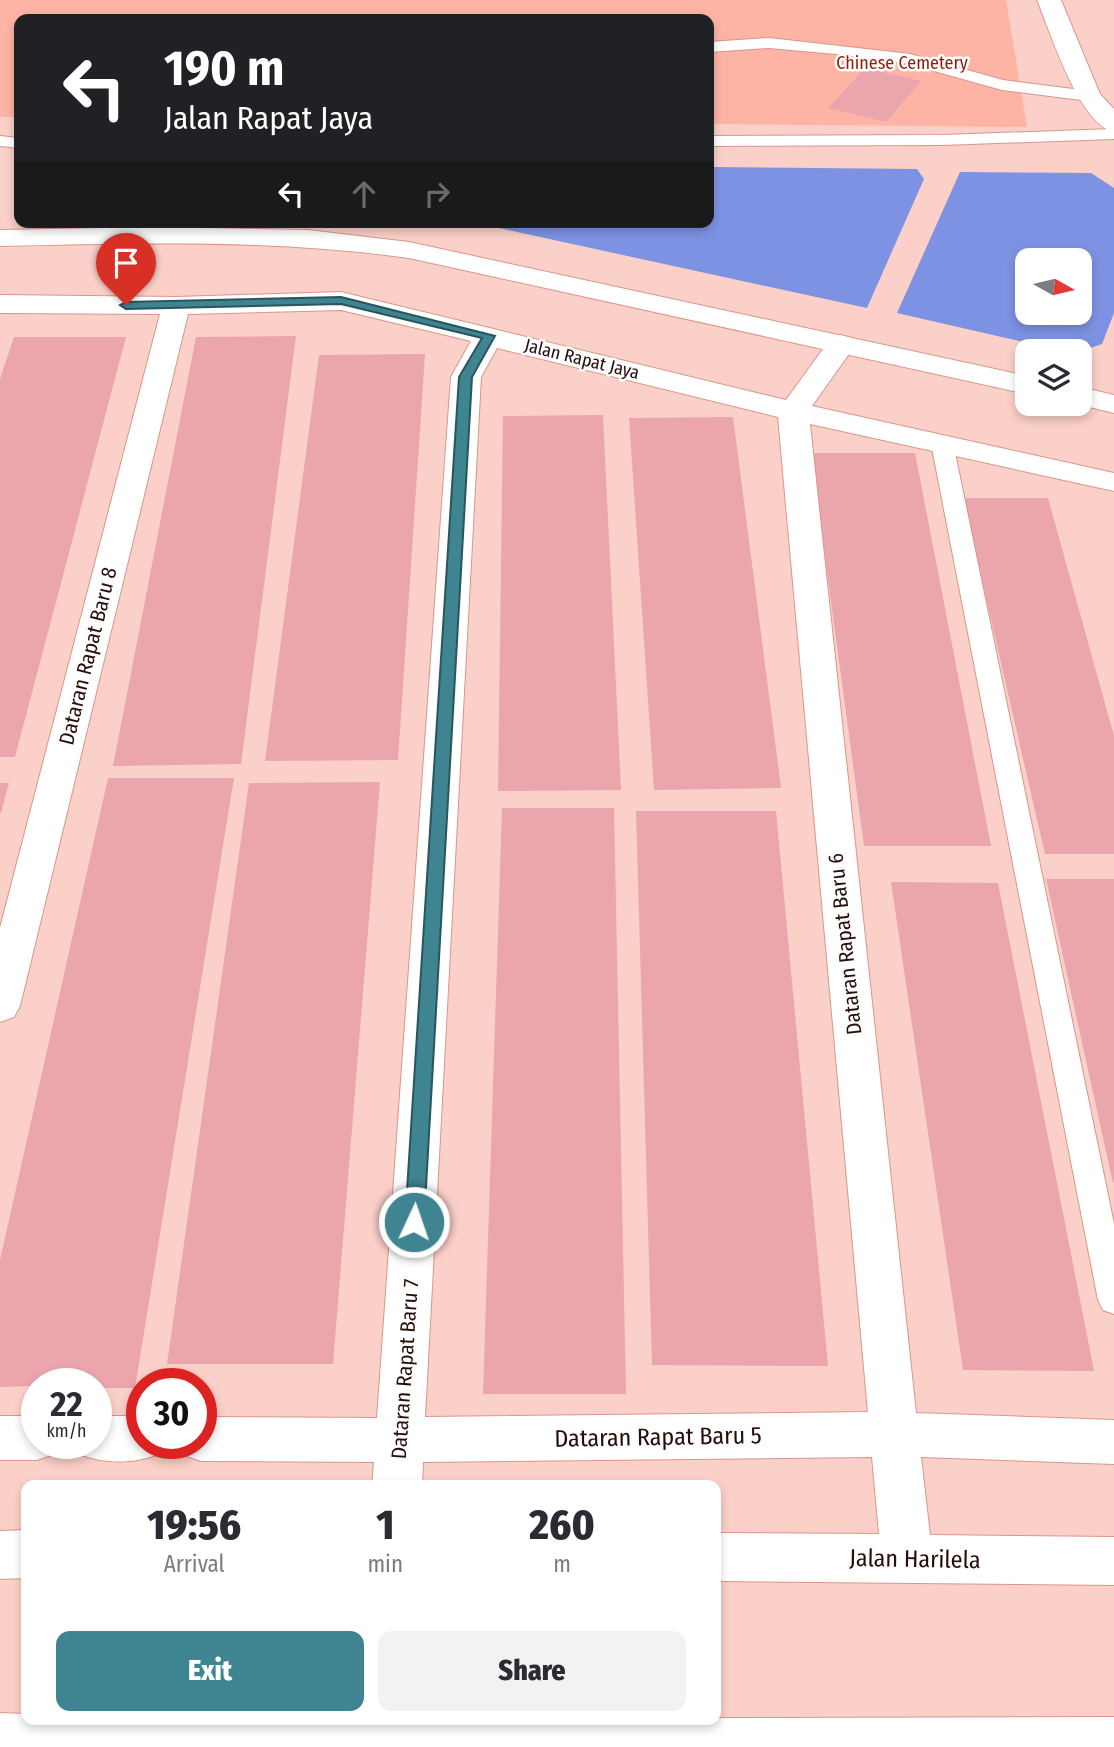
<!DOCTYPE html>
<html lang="en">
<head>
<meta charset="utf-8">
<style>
	body { margin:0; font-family:"Fira Sans Condensed",sans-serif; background:#f2f2f3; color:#2b2b33; height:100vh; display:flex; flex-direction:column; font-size:26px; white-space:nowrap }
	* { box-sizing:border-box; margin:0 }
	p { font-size:23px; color:#7c7c81 }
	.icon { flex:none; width:38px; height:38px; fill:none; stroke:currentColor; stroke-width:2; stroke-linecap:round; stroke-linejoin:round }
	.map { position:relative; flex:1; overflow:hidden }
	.details { position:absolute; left:21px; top:1480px; width:700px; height:245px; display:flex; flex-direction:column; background:#fff; border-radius:14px; box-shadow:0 4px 10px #0003 }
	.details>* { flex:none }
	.top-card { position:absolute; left:14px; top:14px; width:700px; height:214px; border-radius:14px; box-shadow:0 4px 10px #0003; background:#202124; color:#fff; overflow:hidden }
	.needle { width:46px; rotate:98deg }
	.controls { position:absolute; left:1015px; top:248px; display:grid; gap:14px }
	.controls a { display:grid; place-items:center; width:77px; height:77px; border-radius:14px; background:#fff; box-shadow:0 4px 10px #0003; font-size:35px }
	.speed { position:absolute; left:21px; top:1368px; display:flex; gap:14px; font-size:35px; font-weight:700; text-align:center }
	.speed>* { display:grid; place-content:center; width:91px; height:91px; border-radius:50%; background:#fff; box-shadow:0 4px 10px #0003; line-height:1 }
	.speed small { font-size:18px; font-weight:400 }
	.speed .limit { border:10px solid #d22; background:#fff; color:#111 }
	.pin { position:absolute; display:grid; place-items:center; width:60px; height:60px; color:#fff; margin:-72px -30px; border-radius:50% 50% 50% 0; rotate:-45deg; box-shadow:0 0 7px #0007 }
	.pin .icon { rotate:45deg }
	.me { position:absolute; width:77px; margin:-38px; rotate:3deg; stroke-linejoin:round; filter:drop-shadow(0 0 5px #0008) }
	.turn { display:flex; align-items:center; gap:24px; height:147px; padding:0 35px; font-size:32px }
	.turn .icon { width:91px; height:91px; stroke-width:2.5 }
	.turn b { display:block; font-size:49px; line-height:60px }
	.lanes { display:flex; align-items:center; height:66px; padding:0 35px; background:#0003; justify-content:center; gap:35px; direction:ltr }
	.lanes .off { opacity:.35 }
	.eta { display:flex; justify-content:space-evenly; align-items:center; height:119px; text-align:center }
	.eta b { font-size:42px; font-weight:800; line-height:49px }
	.action { display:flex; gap:14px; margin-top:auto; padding:14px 35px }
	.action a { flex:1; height:80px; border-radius:14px; background:#3f8491; color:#fff; font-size:28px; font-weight:800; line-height:80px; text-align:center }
	.action a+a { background:#f2f2f3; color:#2b2b33 }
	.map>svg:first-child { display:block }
	.green { fill:#fdb4a5 }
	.water { fill:#7d92e2; fill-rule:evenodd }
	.building { fill:#eba5ad }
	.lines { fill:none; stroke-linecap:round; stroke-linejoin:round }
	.service-casing { stroke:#d99689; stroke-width:2 }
	.minor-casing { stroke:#d99689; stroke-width:2 }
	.tertiary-casing { stroke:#d99689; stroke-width:2 }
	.service { fill:#fff; fill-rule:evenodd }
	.minor { fill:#fff; fill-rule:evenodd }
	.tertiary { fill:#fff; fill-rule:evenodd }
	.route { fill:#3f8491; stroke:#29565e; stroke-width:2 }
	.labels { text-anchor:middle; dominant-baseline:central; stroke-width:5; stroke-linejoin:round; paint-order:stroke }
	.far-park-label { font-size:18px; fill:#8d1d0c; stroke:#fdfdfd }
	.far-street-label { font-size:18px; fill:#260e0a; stroke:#fdfdfd }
	.street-label { font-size:21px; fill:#260e0a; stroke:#fdfdfd }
	.near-street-label { font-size:24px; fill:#260e0a; stroke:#fdfdfd }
</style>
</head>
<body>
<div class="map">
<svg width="1114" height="1747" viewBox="0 0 1114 1747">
	<rect width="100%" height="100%" fill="#fbd0c8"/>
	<path class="green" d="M0 0H1006L1027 127 709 124V19H19V117H0Z"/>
	<path class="water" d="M709 167 917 169 924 179 867 308 471 222H709Z
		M960 172 1091 173 1114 188V313L1102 344 1078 352H1067L897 313ZM1027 261H1080V313H1027Z"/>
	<path class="building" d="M865 68 921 81 886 122 828 108Z
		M296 336 241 764 113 766 196 337Z
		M14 337H126L15 757H0V379Z
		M425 354 398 760 265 761 319 355Z
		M603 415 621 790 498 791 503 416Z
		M733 417 781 788 654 790 629 418Z
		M811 453H915L991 846H864Z
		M963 498H1048L1114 736V854H1045Z
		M108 778H234L135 1388H96V1384L0 1387V1260Z
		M380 782 333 1364H167L249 783Z
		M0 783H9L1 813H0Z
		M502 808H614L626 1394H483Z
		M636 811H776L828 1366 652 1365Z
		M1046 879H1114V1182L1113 1183Z
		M891 882 998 883 1094 1371 963 1370Z"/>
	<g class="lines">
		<g class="service-casing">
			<path id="service" d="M769 38 910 54 1003 80 1089 91 1097 96 1089 101 1002 90 909 64 836 54 769 48 709 52V42Z
				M1114 129V139L942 145 709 146V136L942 135Z
				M0 136 19 138V148L0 146Z
				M942 437 949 439 953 443 1114 1224V1314L1103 1310 1098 1300 931 443 935 439Z"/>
		</g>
		<g class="minor-casing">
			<path id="minor" d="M1037 0H1061L1100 94 1114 109V132C1078 123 1051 33 1037 0Z
				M341 292 786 400 831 338 841 335 851 338 856 344 812 406 1114 473V491L810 424 916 1413 1114 1420V1464L921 1457 930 1535 1114 1537V1585L716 1581V1533L879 1534 872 1457 423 1462 422 1486H372L374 1462 201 1461 184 1455 179 1444H201V1417L377 1418 451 377 471 341 341 310 188 314 20 1006 14 1017 0 1022V928L160 314 0 313V295L176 297ZM497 348 778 417 868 1412 425 1417 481 377Z
				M0 1416H37V1444H59L54 1454 37 1460H0Z
				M96 1416H142V1444H164L159 1454C134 1464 104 1464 79 1454L74 1444H96Z
				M26 1530V1578L0 1579V1531Z
				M0 1713 26 1714V1720L1114 1717V1747H0Z"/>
		</g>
		<g class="tertiary-casing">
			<path id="tertiary" d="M154 227 308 230 409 242 1027 376V394L409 258C273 239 137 243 0 246V230Z
				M1080 387 1114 395V413L1077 404H1080Z"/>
		</g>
		<use href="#service" class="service"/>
		<use href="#minor" class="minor"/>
		<use href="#tertiary" class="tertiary"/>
	</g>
	<path class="route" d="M341 297 495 336 472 377 424 1222 421 1227 414 1229 408 1227 405 1222 459 377 482 338 341 304 126 309 120 305 126 302Z"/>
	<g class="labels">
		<g class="far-park-label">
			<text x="902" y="63">Chinese Cemetery</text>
		</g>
		<g class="far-street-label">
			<text transform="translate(582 359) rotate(14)">Jalan Rapat Jaya</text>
		</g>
		<g class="street-label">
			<text transform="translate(88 656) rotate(-76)">Dataran Rapat Baru 8</text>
			<text transform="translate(845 944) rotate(-96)">Dataran Rapat Baru 6</text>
			<text transform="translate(405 1369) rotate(-86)">Dataran Rapat Baru 7</text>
		</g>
		<g class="near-street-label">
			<text transform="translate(658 1437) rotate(-1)">Dataran Rapat Baru 5</text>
			<text transform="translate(915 1559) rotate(1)">Jalan Harilela</text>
		</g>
	</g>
</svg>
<div class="controls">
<a><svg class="needle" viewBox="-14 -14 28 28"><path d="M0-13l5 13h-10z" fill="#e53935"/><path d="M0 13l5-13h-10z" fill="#7c7c81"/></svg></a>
<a><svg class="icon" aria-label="layers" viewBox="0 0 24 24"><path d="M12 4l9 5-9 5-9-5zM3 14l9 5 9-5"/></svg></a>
</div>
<div class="speed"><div>22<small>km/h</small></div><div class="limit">30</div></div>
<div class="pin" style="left:126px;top:305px;background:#d93025"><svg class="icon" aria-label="arrive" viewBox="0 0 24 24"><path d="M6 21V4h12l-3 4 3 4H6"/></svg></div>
<svg class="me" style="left:414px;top:1222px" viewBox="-20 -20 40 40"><circle r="17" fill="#3f8491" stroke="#fff" stroke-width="3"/><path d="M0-11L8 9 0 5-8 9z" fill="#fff"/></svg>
<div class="top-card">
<div class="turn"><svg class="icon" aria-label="left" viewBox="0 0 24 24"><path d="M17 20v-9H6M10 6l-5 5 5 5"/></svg><div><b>190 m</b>Jalan Rapat Jaya</div></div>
<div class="lanes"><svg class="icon" aria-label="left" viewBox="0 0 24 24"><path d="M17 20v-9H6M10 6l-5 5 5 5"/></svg><svg class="icon off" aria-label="ahead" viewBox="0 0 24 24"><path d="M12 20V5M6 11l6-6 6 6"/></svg><svg class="icon off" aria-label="right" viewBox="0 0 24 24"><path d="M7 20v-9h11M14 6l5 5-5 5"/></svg></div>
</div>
<section class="details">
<div class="eta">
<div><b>19:56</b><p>Arrival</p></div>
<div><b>1</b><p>min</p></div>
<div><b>260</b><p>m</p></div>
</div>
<div class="action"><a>Exit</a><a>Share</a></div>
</section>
</div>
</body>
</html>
